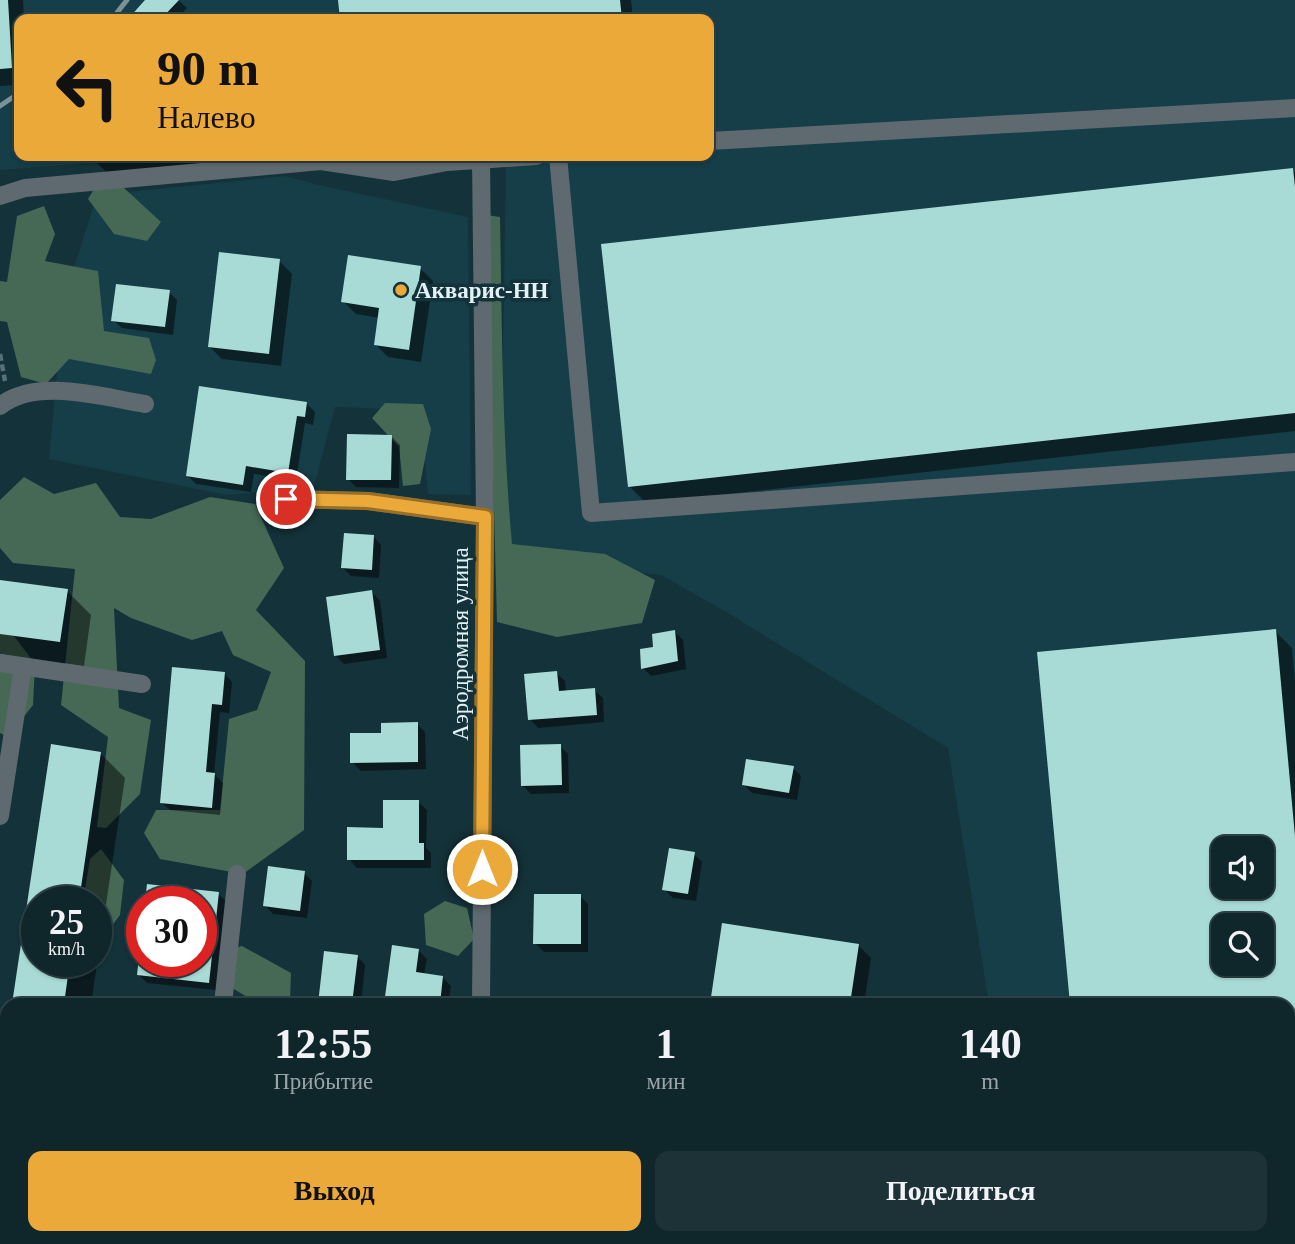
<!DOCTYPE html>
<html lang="ru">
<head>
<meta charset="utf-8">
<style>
	body { margin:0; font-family:"Times New Roman",serif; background:#1d3237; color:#f1f3f6; height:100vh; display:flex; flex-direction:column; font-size:26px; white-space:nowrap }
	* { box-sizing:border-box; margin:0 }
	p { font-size:23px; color:#9ba5a9 }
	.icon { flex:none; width:38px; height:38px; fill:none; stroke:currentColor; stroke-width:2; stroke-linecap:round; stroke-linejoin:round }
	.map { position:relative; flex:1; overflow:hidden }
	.details { position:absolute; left:0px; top:998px; width:1295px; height:247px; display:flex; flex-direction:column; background:#0f262b; border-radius:21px 21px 0 0; box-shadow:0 2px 5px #0004,0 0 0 2px #2f4347 }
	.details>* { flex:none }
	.guide { position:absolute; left:14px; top:14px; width:700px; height:147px; border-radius:14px; box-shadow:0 2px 5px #0004,0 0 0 2px #2f4347; background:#eba939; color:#111; overflow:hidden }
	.buttons { position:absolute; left:1211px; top:836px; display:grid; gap:14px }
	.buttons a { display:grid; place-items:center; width:63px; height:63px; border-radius:14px; background:#0f262b; box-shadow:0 2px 5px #0004,0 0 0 2px #2f4347; font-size:35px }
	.speed { position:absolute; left:21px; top:886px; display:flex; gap:14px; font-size:35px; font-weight:700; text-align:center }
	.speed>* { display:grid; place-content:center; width:91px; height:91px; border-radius:50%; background:#0f262b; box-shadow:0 2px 5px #0004,0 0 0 2px #2f4347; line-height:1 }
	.speed small { font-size:18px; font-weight:400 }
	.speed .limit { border:10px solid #d22; background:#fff; color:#111 }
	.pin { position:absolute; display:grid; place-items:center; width:60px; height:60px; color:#fff; margin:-30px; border:4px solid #fff; border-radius:50%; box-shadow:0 2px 7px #0007 }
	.me { position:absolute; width:77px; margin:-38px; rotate:0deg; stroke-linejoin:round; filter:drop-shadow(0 0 5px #0008) }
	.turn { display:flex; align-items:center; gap:24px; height:147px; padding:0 28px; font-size:32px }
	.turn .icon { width:91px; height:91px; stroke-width:2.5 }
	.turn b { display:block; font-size:49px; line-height:60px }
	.eta { display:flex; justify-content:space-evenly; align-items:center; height:119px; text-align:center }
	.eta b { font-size:42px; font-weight:800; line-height:49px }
	.primary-button { display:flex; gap:14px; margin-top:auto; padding:14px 28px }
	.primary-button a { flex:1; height:80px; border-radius:14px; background:#eba939; color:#111; font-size:28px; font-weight:800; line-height:80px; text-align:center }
	.primary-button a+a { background:#1d3237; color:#f1f3f6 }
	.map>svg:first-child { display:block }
	.built { fill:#153e48; fill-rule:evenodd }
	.forest { fill:#456955 }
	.shadow { fill:#0007; fill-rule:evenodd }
	.building { fill:#a9dbd6; fill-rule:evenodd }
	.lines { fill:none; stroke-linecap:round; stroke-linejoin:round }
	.path { stroke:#577076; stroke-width:4.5; stroke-dasharray:7 3.5; stroke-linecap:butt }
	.minor { stroke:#5f6970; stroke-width:18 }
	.rail { stroke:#7b9298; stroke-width:5 }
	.route-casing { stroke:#996e25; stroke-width:18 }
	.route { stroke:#eba939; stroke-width:12 }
	.poi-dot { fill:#eba939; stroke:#143239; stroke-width:2.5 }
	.labels { text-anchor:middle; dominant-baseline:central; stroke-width:7; stroke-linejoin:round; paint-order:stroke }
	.poi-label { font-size:23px; font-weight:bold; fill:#e2f2f7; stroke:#143239; text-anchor:start }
	.street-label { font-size:23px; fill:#e2f2f7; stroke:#143239 }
</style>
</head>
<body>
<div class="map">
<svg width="1295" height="1244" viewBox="0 0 1295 1244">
	<rect width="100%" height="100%" fill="#143239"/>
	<path class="built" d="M0 0H1295V1244H1026L1025 1237H1288V1004H989L948 748 723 610 661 575 500 558 506 156H709V19H19V156H173L0 170ZM1223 849H1262V887H1223ZM1223 926H1262V964H1223Z
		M285 176 319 185 468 217 471 495 428 494 420 410 335 407 314 487 227 495 49 459 64 299 97 195Z
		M9 1237H465L464 1244H8Z"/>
	<path class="forest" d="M123 187 161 222 147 241 114 234 88 199 94 189Z
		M44 206 55 234 45 261 98 271 104 331 149 338 156 360 151 374 69 359 46 384 21 377 7 322 0 321V281L7 282 17 216Z
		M486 215 500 217C502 326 502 435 512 544L605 554 655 580 642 623 557 637 497 622Z
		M385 403 423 404 431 429 420 484 403 486 399 447 372 418Z
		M24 477 54 494 96 483 120 517 151 519 210 497 255 504 284 568 256 610 305 661 304 830 243 874 160 859 144 833 156 810H220L229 719 257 710 271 672 233 655 222 631 192 640 131 618 114 608 119 708 151 720 140 794 106 828 97 827 108 737 61 705 75 569 13 563 0 548V500Z
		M0 633 14 636 35 664 33 705 8 737 0 733Z
		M101 849 124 880 120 915 96 947V901H83L90 859Z
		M445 901 467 908 474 939 458 956 426 945 424 914Z
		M242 946 291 973 290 1001 259 1004 222 982V952Z"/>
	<path class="shadow" d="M0 0H23L24 19H19V85L0 86Z
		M148 0H178L187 8 177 19H130Z
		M339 0H631L633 19H341Z
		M92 156H319L110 176 93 159Z
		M1292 170 1295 172V431L646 503 629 486Z
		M279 261 292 274 281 366 222 359 209 346Z
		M420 268 433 281 421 362 388 357 375 344 380 318 356 314 343 301Z
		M169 292 177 300 173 335 122 328 113 320Z
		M307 404 315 412 313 425 305 423 296 480 254 474 251 492 196 484 188 476Z
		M391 436 400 445 399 488 356 487 348 479Z
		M373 536 381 545 379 578 351 576 343 568Z
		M0 582 67 591 91 615 84 666 0 654Z
		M372 592 380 601 387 658 344 664 336 656Z
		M1275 631 1292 648 1295 681V1227L1288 1228V1004H1072L1039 653ZM1223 849H1262V887H1223ZM1223 926H1262V964H1223Z
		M675 632 683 640 686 669 651 676 643 668 655 648Z
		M224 673 232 682 229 713 220 712 214 774 223 783 220 815 170 810 161 802Z
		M556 673 565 681 566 692 594 690 603 698 604 722 538 728 530 719Z
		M417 724 425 732 426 769 361 771 352 762 383 734Z
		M52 746 100 753 125 778 91 1004H14ZM37 901H96V961H37Z
		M560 746 568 754 569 793 531 794 522 785Z
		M793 768 801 776 797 800 752 793 744 785Z
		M418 802 427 810 426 848 431 853V868H357L349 859Z
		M694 854 702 862 696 901 673 898 664 889Z
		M304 873 312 881 307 918 273 914 265 905Z
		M148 886 218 894 227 902 217 990 147 983 139 975 142 961H201V901H147Z
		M580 896 588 904V952H544L535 943Z
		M724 925 858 945 871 958 864 1004H712Z
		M394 947 418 950 427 959 424 975 442 977 451 986 448 1004H386Z
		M326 953 357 956 365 965 361 1004H320Z
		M0 1094 7 1101V1168L0 1167Z
		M61 1237H291L290 1244H60Z
		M309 1237H407L406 1244H308Z
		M1103 1237H1185L1113 1244H1109Z"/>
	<path class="building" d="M0 0H8L12 68 0 69Z
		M145 0H179L161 19H128Z
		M338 0H620L622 19H340Z
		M1293 168 1295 187V413L628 487 601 244Z
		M219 252 280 259 269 354 208 347Z
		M348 255 421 266 409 350 374 345 379 308 341 302Z
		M116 284 170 290 165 327 111 321Z
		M199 386 307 402 305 417 297 416 288 473 246 466 243 485 186 476Z
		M347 434 392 435 391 480H346Z
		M344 533 374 535 372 570 341 568Z
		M0 580 68 589 60 642 0 634Z
		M372 590 380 650 334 656 326 597Z
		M1276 629 1295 836V1209L1288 1210V1004H1070L1037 652ZM1223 849H1262V887H1223ZM1223 926H1262V964H1223Z
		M675 630 678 661 641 669 640 649 653 647 652 634Z
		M172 667 225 672 222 705 212 704 206 772 215 773 212 808 160 803Z
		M557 671 559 691 595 688 597 715 528 720 524 674Z
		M418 722V762L350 763V733H381V723Z
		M51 744 101 752 79 901H37V961H70L64 1004H12Z
		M561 744 562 785 521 786 520 745Z
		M746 759 794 766 789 793 742 785Z
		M383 800H419V843H424V860H347V827L383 828Z
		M669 848 695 852 688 894 662 890Z
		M268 866 305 871 300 911 263 906Z
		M147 884 219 892 209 983 137 975 140 948H142V961H201V901H145Z
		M534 894H581V944H533Z
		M722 923 859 944 850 1004H710Z
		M392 945 419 949 416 972 443 976 440 1004H384Z
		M324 951 358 955 352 1004H318Z
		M59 1237H273L272 1244H59Z
		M307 1237H393V1244H306Z"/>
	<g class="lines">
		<path class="path" d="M0 354 5 381"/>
		<path class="minor" d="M709 141 1295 108
			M558 156 591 513 1295 462
			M481 158 485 517 481 1004
			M0 196 25 188 321 161 394 172 447 162 536 156
			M0 406C36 377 102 397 145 404
			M286 499 368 501 485 517
			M0 663 142 684
			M0 816 23 667
			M223 1004 237 874
			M0 1050 7 1055
			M0 1244 7 1189
			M471 1244 472 1237"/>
		<path class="rail" d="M112 19 127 0
			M0 106 19 93"/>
	</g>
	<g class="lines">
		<g class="route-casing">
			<path id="route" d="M286 499 368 501 485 517 482 869"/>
		</g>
		<use href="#route" class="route"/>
	</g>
	<circle class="poi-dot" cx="401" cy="290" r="7"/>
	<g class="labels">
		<g class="poi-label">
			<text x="415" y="290">Акварис-НН</text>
		</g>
		<g class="street-label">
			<text transform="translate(460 644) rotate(-90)">Аэродромная улица</text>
		</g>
	</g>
</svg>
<div class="buttons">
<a><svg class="icon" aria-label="sound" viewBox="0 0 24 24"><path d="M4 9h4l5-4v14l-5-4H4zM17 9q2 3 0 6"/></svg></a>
<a><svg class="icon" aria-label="search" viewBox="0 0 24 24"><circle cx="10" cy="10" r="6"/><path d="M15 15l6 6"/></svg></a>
</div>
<div class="speed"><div>25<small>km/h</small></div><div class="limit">30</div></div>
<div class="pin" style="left:286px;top:499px;background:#d93025"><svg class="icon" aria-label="arrive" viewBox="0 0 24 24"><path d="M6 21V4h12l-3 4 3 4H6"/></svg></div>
<svg class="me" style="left:482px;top:869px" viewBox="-20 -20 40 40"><circle r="17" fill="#eba939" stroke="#fff" stroke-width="3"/><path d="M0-11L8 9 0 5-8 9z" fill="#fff"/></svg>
<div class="guide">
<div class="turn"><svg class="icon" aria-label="left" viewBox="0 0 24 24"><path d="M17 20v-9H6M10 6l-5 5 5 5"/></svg><div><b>90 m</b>Налево</div></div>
</div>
<section class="details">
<div class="eta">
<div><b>12:55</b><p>Прибытие</p></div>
<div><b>1</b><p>мин</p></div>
<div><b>140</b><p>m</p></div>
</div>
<div class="primary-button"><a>Выход</a><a>Поделиться</a></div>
</section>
</div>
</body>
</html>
